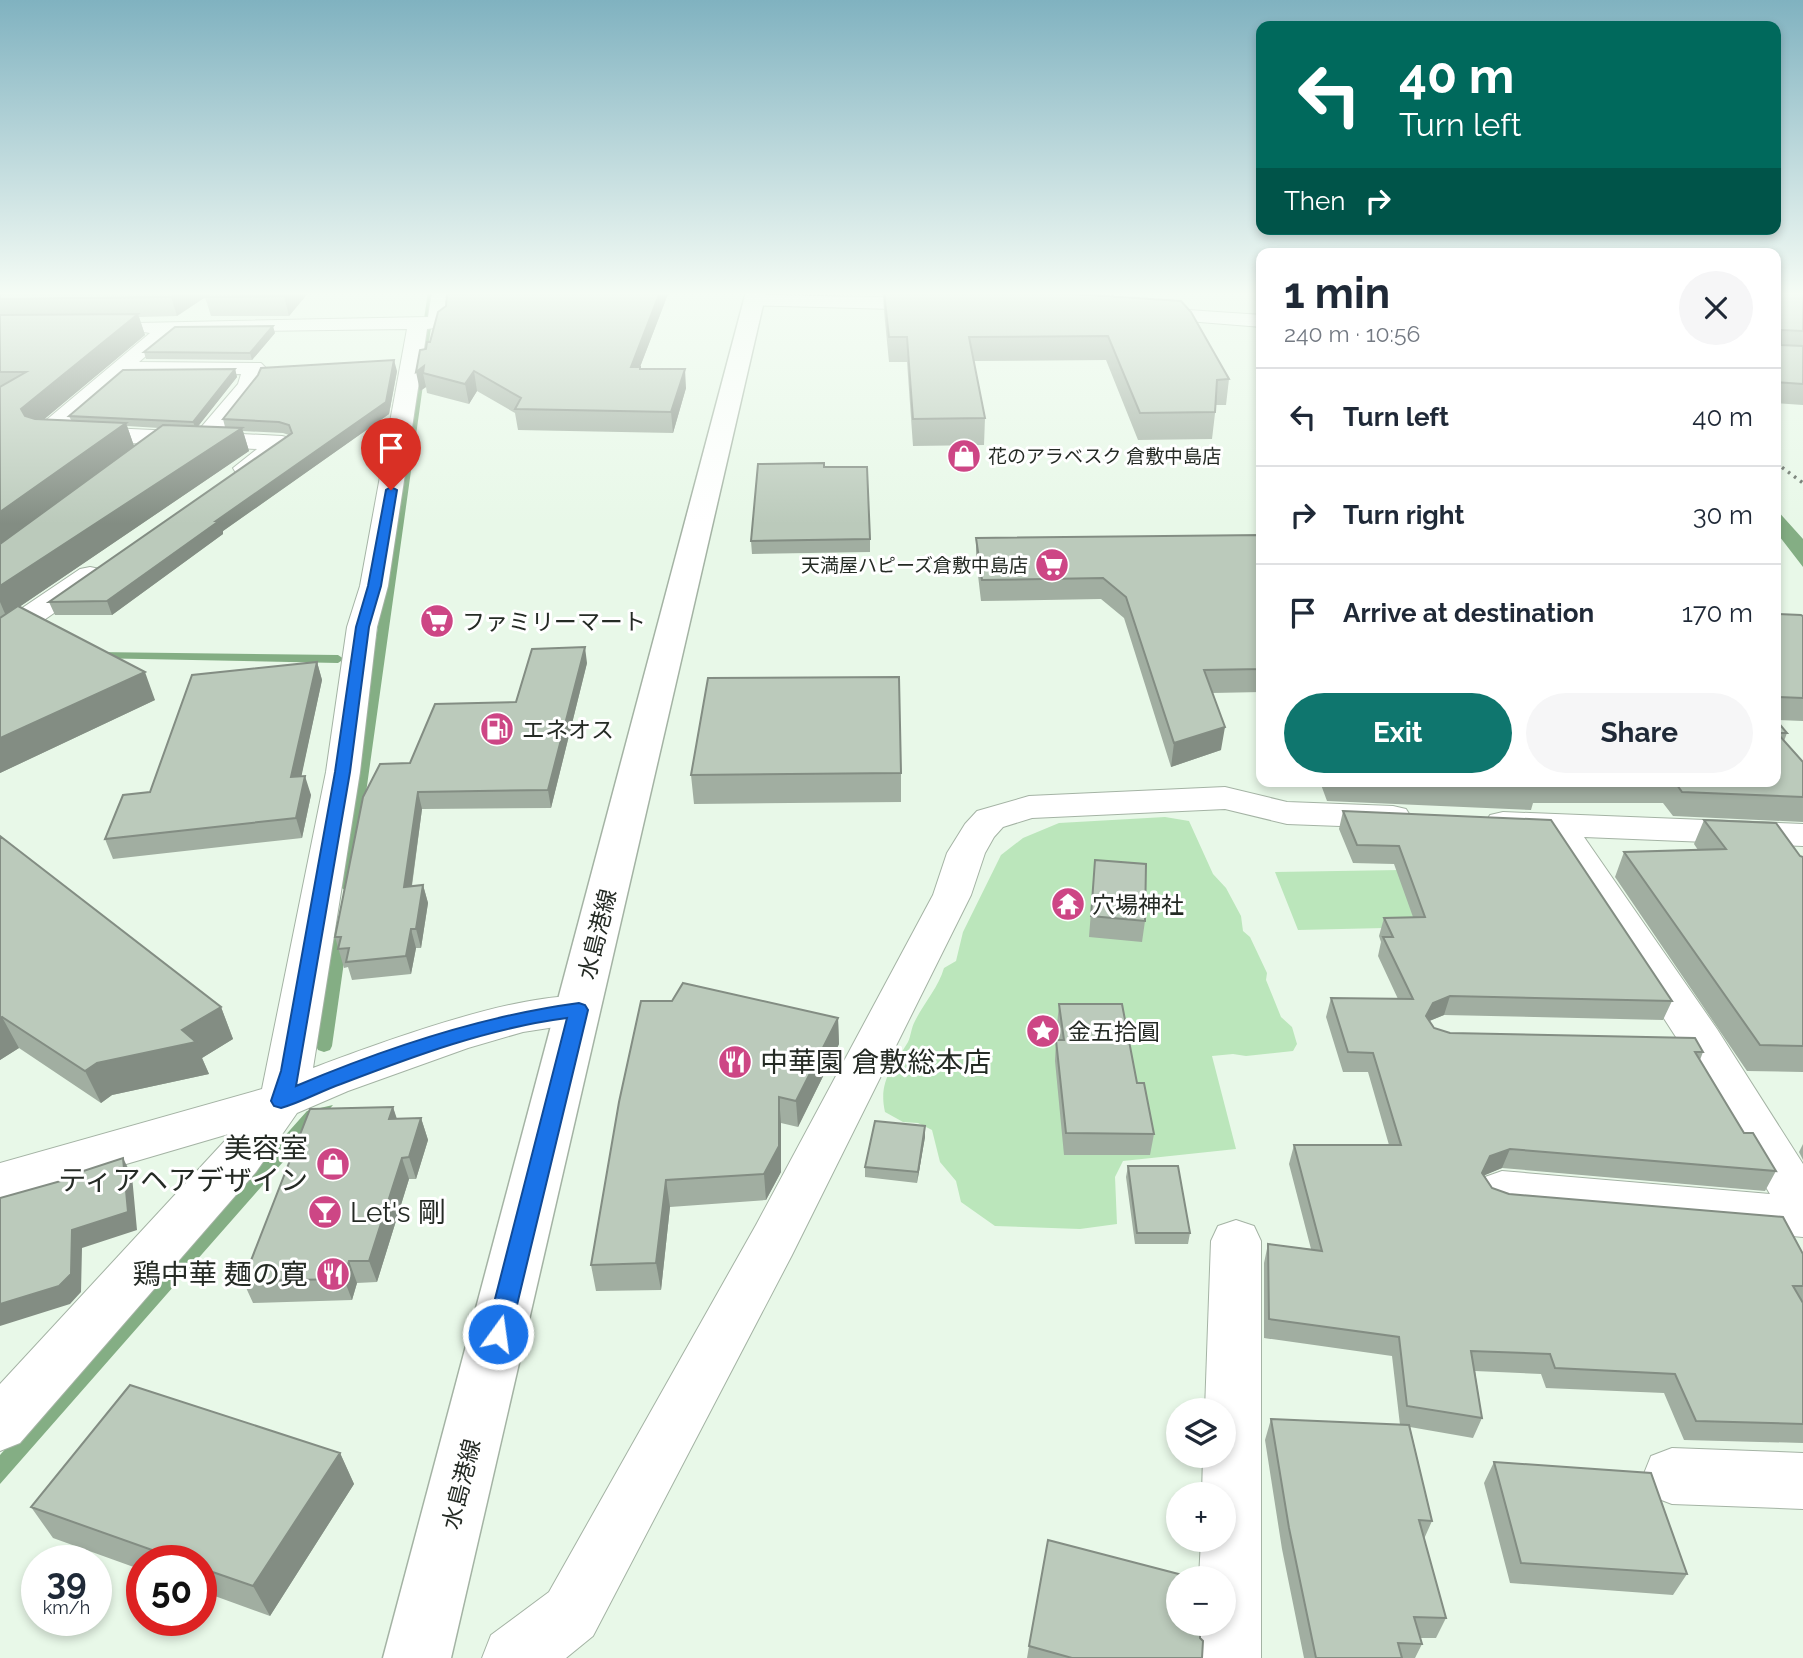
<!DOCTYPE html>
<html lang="en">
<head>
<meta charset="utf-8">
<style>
	body { margin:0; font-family:Raleway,"Noto Sans JP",sans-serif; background:#f6f6f7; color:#1f2937; height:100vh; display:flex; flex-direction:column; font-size:26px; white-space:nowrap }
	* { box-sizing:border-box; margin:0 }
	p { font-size:23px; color:#747a83 }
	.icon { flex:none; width:38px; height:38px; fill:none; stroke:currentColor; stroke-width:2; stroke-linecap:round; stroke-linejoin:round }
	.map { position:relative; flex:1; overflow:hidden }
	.side { position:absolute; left:1256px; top:248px; width:525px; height:539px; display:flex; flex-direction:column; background:#fff; border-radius:14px; box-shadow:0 4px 10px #0003 }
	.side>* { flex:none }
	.hud { position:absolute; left:1256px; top:21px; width:525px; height:214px; border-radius:14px; box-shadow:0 4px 10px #0003; background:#00695c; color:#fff; overflow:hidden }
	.tools { position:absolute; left:1166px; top:1398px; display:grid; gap:14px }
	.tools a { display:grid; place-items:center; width:70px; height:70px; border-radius:50%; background:#fff; box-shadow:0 4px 10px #0003; font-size:35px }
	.speed { position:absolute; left:21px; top:1545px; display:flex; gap:14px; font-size:35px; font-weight:700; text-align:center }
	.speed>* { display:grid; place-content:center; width:91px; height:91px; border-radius:50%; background:#fff; box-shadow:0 4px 10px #0003; line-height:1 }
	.speed small { font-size:18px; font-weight:400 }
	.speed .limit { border:10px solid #d22; background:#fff; color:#111 }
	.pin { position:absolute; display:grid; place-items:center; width:60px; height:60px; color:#fff; margin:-72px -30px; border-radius:50% 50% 50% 0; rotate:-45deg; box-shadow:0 0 7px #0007 }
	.pin .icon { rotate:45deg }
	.me { position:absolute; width:77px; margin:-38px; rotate:14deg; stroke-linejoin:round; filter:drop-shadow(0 0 5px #0008) }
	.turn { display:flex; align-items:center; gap:24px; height:147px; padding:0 28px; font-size:32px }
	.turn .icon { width:91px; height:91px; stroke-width:2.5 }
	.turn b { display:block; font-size:49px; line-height:60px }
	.then { display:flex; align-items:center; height:66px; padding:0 28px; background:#0003; gap:14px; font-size:26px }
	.round { display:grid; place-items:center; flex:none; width:74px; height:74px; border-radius:37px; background:#f6f6f7 }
	.overview { display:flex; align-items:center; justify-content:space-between; height:119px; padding:0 28px }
	h1 { font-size:42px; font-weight:700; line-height:52px }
	.primary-button { display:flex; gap:14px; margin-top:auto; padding:14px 28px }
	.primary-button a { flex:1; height:80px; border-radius:42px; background:#0f766e; color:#fff; font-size:28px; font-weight:700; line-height:80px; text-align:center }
	.primary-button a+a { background:#f6f6f7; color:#1f2937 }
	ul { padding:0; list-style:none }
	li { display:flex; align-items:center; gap:21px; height:98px; padding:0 28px; border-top:2px solid #e0e1e3 }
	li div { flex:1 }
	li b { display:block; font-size:26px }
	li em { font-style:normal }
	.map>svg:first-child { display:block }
	.green { fill:#bbe6bb }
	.water { fill:#84ae84 }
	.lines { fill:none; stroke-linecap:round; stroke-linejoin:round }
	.stream { fill:#84ae84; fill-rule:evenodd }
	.street-casing { stroke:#a4b3a4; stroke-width:2 }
	.secondary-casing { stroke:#a4b3a4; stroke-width:3 }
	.street { fill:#fff; fill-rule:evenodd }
	.secondary { fill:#fff; fill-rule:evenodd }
	.rail { stroke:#606960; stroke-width:3.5; stroke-dasharray:2.5 5; stroke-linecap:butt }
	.wall { fill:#a1aea1; fill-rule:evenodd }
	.shaded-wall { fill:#838d83 }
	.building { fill:#bbcabb; stroke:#838d83; stroke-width:2 }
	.route { fill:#1a73e8; stroke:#114b97; stroke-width:2 }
	.labels { text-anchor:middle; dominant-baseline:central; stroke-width:6; stroke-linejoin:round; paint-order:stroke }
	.far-poi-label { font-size:19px; fill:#252b25; stroke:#fff; text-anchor:start }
	.poi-label { font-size:23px; fill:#252b25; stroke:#fff; text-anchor:start }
	.street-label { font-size:23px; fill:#252b25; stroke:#fff }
	.near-poi-label { font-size:28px; fill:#252b25; stroke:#fff; text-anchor:start }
</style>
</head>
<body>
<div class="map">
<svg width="1803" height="1658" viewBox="0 0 1803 1658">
	<rect width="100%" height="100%" fill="#e8f8e8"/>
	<path class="green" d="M1165 817 1189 821 1213 874 1226 888 1241 916 1243 931 1250 937 1267 973 1266 980 1281 1017 1292 1027 1297 1044 1293 1051 1246 1056 1233 1054 1212 1056 1236 1149 1123 1161 1115 1177 1117 1224 1080 1229 995 1226 961 1202 956 1181 940 1162 932 1130 918 1123 903 1122 885 1112C878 1081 893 1067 908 1042 911 1036 911 1028 915 1021 924 1003 938 988 944 968L956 961 963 932 1001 855 1023 838 1059 823Z
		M1400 870 1428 927 1298 930 1275 872Z"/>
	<path class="water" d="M1776 509 1803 539V567L1776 532Z
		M333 1105 0 1484V1455L307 1111Z"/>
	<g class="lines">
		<path class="stream" d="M428 292H436L353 886 346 891 339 886Z
			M95 652 338 655 344 659 338 663 91 658V654Z
			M341 922 349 927 332 1046 330 1050 324 1052 318 1050 316 1046 333 927Z"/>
		<g class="street-casing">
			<path id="street" d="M432 292H450L447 323 444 327 427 329 388 586 377 627 360 772 313 1068C371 1046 539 983 594 999L600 1010 594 1021 523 1032 468 1048 348 1091 297 1113 256 1172 20 1443 0 1451V1384L232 1133 0 1201V1163L262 1089 326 772 347 627 360 586 407 329 174 332 139 362 261 363 265 367 259 385 221 433 282 436 290 438 294 443C283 458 254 478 236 473L233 468 257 449 44 439 36 437 32 432 150 333 138 331 135 327 138 323 428 317ZM241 374 238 384 197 432 65 426 124 375Z
				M755 295 932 298 941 304 932 310 748 305 746 301 748 297Z
				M1144 307 1262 315V327L1137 317 1134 313 1137 309Z
				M90 567 100 569 104 575 100 581 11 643 0 646V623L80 569Z
				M1225 787 1287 802 1393 806 1406 809 1411 817 1406 825 1393 828 1287 824 1225 809 1032 818 1003 827 994 837 985 853 971 895 792 1255 593 1636 566 1658H482L491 1635 549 1592 756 1225 933 895 947 853 965 824 977 811 1029 796Z
				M1503 812 1803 824V846L1584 837 1717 1029 1803 1164V1237L1502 1211 1485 1205 1477 1191 1485 1177 1502 1171 1770 1194 1685 1051 1546 836 1490 831 1485 823 1490 815Z
				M1236 1220 1254 1226 1261 1241V1658H1197L1198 1624H1223V1578H1199L1201 1540H1223V1494H1202L1203 1456H1223V1410H1205L1211 1241 1218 1226Z
				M1672 1448 1803 1453V1509L1672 1504 1651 1496 1643 1476 1651 1456Z"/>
		</g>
		<g class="secondary-casing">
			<path id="secondary" d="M746 292H766L451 1658H383Z"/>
		</g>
		<use href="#street" class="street"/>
		<use href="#secondary" class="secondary"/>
		<path class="rail" d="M1776 463 1803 483"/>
	</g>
	<path class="wall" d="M0 292H309L289 316H211L205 297 177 316 139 317 145 335 44 419 71 420 69 416 235 369 237 377 198 426 225 427 223 419 397 371 389 414 223 531V534L112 615H55L49 602 289 435 283 433 243 431 249 451 19 607 155 700 0 773ZM127 426 159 428 134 446Z
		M881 292H1055L1229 379 1226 405H1216L1212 439 1138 440 1106 360 974 361 985 418 984 445 913 446 907 362H889L884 311 883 295H882Z
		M1776 292H1803V405L1776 403Z
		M479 293 668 294 640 367 641 369 686 388 673 433 518 430 515 413 477 391 469 404 427 393 426 387 420 391 426 349 430 342Z
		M275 333 252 360 146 359 144 352Z
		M824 467 870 539V552L752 554 751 541Z
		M1262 535V692L1212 693 1221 750 1171 767 1124 618 1101 599 981 601 976 558V538Z
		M1776 614 1803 616V721L1776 720 1787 733 1784 741 1803 762V822L1673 816 1663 803H1533L1531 810 1327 801 1320 782H1776Z
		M317 662 322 680 301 776 311 795 302 838 113 859 105 839 150 792Z
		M587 663 551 808 422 809 412 886 423 885 428 903 421 948H416L411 974 352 980 348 967 344 968 335 937 410 763 516 702Z
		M901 773V802L694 804 691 775Z
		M1343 811 1672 1001 1663 1020 1444 1015 1429 1021 1434 1028 1450 1033 1703 1052 1700 1060 1744 1133 1776 1171 1765 1191 1502 1168 1484 1175 1492 1188 1803 1286V1443L1684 1440 1664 1393 1546 1388 1541 1374 1475 1371 1482 1418 1473 1438 1410 1427 1432 1521 1424 1539 1446 1618 1436 1638H1420L1422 1644 1415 1658H1304L1282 1549 1265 1440 1271 1419 1400 1425 1392 1356 1264 1338V1263L1268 1244 1311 1249 1289 1164 1294 1145H1389L1368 1072H1343L1326 1017 1331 998 1398 999 1378 956 1381 942 1379 936 1384 918 1413 917 1394 864 1353 863 1339 829Z
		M1704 820 1803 857V1072L1747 1071 1615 877 1624 852 1698 850 1694 844Z
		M0 836 221 1007 233 1039 202 1058 209 1074 112 1095 101 1103 19 1048 0 1060Z
		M1095 860 1145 921 1142 942 1089 937Z
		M672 1001 838 1018 839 1044 798 1127 781 1123V1172L766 1200 670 1207 661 1290 596 1291 591 1265Z
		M1059 1004 1137 1083 1154 1134 1150 1155H1064L1055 1061 1056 1040H1059L1057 1025Z
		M393 1107 396 1119 421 1118 428 1140 416 1179H409L377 1282 357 1283 352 1300 253 1303 243 1281Z
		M925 1126V1137L917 1183 865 1177V1167Z
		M1803 1144V1160L1799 1152Z
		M1128 1166 1190 1233 1188 1244H1135L1126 1177Z
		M340 1453 354 1484 270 1616 201 1591V1561H142V1570L53 1538 31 1507Z
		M1494 1462 1687 1574 1673 1595 1510 1583 1484 1483Z
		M1200 1638 1202 1658H1027L1029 1646Z"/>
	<path class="shaded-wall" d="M178 292H213L177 316 171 297Z
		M287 292H309L289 316 284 296Z
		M660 292H668V294L640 367 642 386 631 367Z
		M138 314 145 335 29 432 21 409Z
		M273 326 275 333 252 360 250 353Z
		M394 360 397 371 389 414 223 531V534L112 615 107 601Z
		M424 366 423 373 426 387 420 391 416 372Z
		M235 369 237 377 196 429 193 422Z
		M685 369 686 388 673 433 671 412Z
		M474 371 477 391 469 404 465 384Z
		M126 423 134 446 0 545V512Z
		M242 428 249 451 6 616 0 602V586Z
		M585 647 587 663 551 808 548 790Z
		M317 662 322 680 297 797 291 777Z
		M145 672 155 700 0 773V738Z
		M1225 727 1221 750 1171 767 1174 743Z
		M305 776 311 795 302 838 296 818Z
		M418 792 422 809 409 905 404 887Z
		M423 885 428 903 421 948 416 929Z
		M411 929 416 948 411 974 406 956Z
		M1450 996 1444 1015 1427 1022 1426 1016 1433 1003Z
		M221 1007 233 1039 202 1058 209 1074 112 1095 101 1103 85 1071 97 1063 182 1030Z
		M2 1017 19 1048 0 1060V1018Z
		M838 1018 839 1044 798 1127 796 1101Z
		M779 1097 781 1123V1172L766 1200 764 1174Z
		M393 1107 400 1128 389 1119Z
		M421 1118 428 1140 416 1179 409 1157Z
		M925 1126V1137L917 1183 918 1172Z
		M1510 1149 1502 1168 1483 1176 1482 1173 1490 1156Z
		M123 1158 132 1176 137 1230 82 1248 81 1292 70 1304 0 1326V1304L72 1230Z
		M402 1158 409 1179 377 1282 369 1261Z
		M666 1180 670 1207 661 1290 656 1263Z
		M349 1261 357 1283 352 1300 344 1279Z
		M340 1453 354 1484 270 1616 253 1586Z"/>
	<path class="building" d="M0 292H178L171 297 0 299Z
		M211 292H287L284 296 205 297Z
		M479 292H660L631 367H640V369H685L671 412 515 409 521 398 474 371 465 384 423 373 424 366 416 372 420 350 426 349 427 342H430L438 312 446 306 447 294Z
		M884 292 1059 293 1181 301 1191 312 1229 379 1217 380 1215 412 1140 413 1108 336 969 337 985 418 913 419 907 337H889Z
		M1776 292H1803V331L1781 330V345L1803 346V384L1776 382Z
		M138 314 21 409 25 416 35 419 126 423 0 512V387L26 372H0V315Z
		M273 326 250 353 144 352 175 327Z
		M394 360 386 402 216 521H219L107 601 49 602 292 433 289 425 279 422 223 419 258 375 261 368Z
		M235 369 193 422 69 416 123 370Z
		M163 425 242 428 0 586V544Z
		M824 463V467H867L870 539 751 541 758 464Z
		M1262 535V669L1204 670 1225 727 1174 743 1126 597 1103 578 982 580 976 538Z
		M18 606 145 672 0 738V618Z
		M1776 614 1801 615 1803 616V698L1776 697Z
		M585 647 548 790 418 792 404 887 423 885 416 929H411L406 956 346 962 349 948 338 949 341 937H335L363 797 380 764 410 763 435 704 516 702 532 649Z
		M317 662 291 777 305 776 296 818 105 839 123 795 150 792 192 675Z
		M899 677 901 773 691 775 708 678Z
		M1776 720 1787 733H1777L1803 762V797L1682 792 1675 782H1776Z
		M1454 782H1537L1539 786Z
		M1343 811 1551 820 1672 1001 1450 996 1433 1003 1426 1016 1434 1028 1450 1033 1695 1038 1703 1052H1695L1744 1133H1753L1776 1171 1510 1149 1490 1156 1482 1173 1492 1188 1509 1194 1783 1217 1803 1254V1286H1793L1803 1303V1424L1696 1421 1675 1374 1555 1368 1550 1354 1471 1351 1482 1418 1407 1406 1399 1337 1269 1319 1268 1244 1322 1251 1294 1145H1401L1373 1053 1348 1052 1331 998 1413 999 1383 937H1393L1384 918 1425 917 1399 846 1357 845Z
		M1704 820 1776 823 1800 856 1803 857V1046L1760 1045 1624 852 1726 849Z
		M0 836 221 1007 182 1030 196 1042 97 1063 85 1071 2 1017 0 1018Z
		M1095 860 1146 864 1145 921 1091 916Z
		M683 983 838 1018 796 1101 779 1097V1146L764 1174 666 1180 656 1263 591 1265 619 1102 641 1001H672Z
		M1059 1004H1122L1137 1083H1144L1154 1134 1066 1133 1056 1040H1064Z
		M393 1107 389 1119 421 1118 409 1157 402 1158 369 1261H349L344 1279 243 1281 310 1109Z
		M875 1121 925 1126 918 1172 865 1167Z
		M123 1158 128 1212 72 1230 71 1274 59 1286 0 1304V1198L68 1179V1176Z
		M1128 1166H1178L1190 1233H1137Z
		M130 1385 340 1453 253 1586 201 1568V1561H183L31 1507Z
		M1271 1419 1409 1425 1432 1521 1419 1520 1446 1618 1414 1617 1422 1644 1398 1643 1402 1658H1316L1289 1528Z
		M1494 1462 1651 1473 1687 1574 1521 1563Z
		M1048 1540 1194 1578H1178V1624H1200V1638L1203 1641 1202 1658H1072L1029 1646Z"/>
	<linearGradient id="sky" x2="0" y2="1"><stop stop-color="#80b2c0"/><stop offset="0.56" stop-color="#f5fcf5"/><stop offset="1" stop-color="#f5fcf5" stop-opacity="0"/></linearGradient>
	<rect width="1803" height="524" fill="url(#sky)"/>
	<path class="route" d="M391 487 397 490 381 586 369 627 350 772 296 1086C386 1048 481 1016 579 1003L585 1005 588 1010 510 1334 506 1341 498 1344 490 1341 486 1334 567 1018C489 1028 414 1056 341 1084 321 1091 302 1102 281 1108L274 1106 271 1101 281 1071 335 772 356 627 368 586 386 490Z"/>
	<defs>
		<g id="shop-disc" transform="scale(1.75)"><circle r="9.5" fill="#cd4685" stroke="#fff"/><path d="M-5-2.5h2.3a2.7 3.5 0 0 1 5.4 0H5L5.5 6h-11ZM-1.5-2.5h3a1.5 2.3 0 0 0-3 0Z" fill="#fff"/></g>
		<g id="supermarket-disc" transform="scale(1.75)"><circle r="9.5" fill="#cd4685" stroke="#fff"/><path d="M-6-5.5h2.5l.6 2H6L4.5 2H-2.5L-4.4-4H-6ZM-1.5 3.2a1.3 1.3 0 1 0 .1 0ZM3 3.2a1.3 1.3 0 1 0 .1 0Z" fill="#fff"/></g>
		<g id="fuel-disc" transform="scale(1.75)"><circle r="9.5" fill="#cd4685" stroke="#fff"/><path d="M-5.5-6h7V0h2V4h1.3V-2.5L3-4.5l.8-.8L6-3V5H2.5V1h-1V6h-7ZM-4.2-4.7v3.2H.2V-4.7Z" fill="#fff"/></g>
		<g id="temple-disc" transform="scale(1.75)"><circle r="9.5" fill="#cd4685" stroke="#fff"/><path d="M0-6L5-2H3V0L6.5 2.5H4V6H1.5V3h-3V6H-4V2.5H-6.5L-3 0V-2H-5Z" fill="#fff"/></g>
		<g id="sight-disc" transform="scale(1.75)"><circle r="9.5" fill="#cd4685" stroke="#fff"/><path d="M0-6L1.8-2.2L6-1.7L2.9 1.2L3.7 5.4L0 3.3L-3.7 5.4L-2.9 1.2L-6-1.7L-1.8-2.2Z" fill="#fff"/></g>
		<g id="restaurant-disc" transform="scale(1.75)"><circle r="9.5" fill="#cd4685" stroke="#fff"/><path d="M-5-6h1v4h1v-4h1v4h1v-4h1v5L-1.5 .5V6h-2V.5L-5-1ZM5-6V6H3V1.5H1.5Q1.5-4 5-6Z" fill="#fff"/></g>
		<g id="bar-disc" transform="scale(1.75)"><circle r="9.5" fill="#cd4685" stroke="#fff"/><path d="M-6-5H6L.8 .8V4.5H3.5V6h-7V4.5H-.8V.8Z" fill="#fff"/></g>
	</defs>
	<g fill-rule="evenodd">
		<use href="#shop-disc" x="964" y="456"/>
		<use href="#supermarket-disc" x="1052" y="565"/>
		<use href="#supermarket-disc" x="437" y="621"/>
		<use href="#fuel-disc" x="497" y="729"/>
		<use href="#temple-disc" x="1068" y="904"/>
		<use href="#sight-disc" x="1043" y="1031"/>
		<use href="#restaurant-disc" x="735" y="1062"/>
		<use href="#shop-disc" x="333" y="1164"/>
		<use href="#bar-disc" x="325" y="1212"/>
		<use href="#restaurant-disc" x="333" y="1274"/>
	</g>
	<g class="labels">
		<g class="far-poi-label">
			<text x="988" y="456">花のアラベスク 倉敷中島店</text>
			<text x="1028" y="565" text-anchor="end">天満屋ハピーズ倉敷中島店</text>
		</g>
		<g class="poi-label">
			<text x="462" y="621">ファミリーマート</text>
			<text x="522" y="729">エネオス</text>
			<text x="1092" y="904">穴場神社</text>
			<text x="1068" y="1031">金五拾圓</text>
		</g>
		<g class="street-label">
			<text transform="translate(597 934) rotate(-76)">水島港線</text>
			<text transform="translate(461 1484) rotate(-76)">水島港線</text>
		</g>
		<g class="near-poi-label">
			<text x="760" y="1062">中華園 倉敷総本店</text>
			<text x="308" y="1148" text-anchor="end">美容室<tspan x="308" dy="32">ティアヘアデザイン</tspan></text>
			<text x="350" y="1212">Let's 剛</text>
			<text x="308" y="1274" text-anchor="end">鶏中華 麺の寛</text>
		</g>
	</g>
</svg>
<div class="tools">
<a><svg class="icon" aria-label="layers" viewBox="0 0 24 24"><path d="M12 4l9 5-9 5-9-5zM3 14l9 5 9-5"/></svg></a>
<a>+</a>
<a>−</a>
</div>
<div class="speed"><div>39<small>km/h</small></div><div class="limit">50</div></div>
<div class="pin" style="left:391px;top:490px;background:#d93025"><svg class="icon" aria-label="arrive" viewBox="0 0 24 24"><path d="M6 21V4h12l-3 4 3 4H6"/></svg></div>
<svg class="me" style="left:498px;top:1334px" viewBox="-20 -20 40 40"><circle r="17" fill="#1a73e8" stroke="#fff" stroke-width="3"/><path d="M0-11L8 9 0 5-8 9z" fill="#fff"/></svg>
<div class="hud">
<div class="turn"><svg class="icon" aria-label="left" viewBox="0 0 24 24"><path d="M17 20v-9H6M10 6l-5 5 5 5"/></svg><div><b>40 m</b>Turn left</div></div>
<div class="then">Then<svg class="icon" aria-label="right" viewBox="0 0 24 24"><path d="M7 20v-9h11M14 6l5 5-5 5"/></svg></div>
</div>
<section class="side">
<div class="overview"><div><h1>1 min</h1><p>240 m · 10:56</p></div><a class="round"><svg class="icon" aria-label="close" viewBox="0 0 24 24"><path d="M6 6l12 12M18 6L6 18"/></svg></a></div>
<ul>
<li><svg class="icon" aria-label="left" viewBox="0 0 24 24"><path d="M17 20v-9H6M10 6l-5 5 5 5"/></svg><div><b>Turn left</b></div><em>40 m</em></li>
<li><svg class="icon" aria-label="right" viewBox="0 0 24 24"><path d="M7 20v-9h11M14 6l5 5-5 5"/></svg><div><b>Turn right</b></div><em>30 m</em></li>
<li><svg class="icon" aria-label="arrive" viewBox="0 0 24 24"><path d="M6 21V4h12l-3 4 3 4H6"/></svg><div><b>Arrive at destination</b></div><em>170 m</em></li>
</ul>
<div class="primary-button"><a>Exit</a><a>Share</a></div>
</section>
</div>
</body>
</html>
